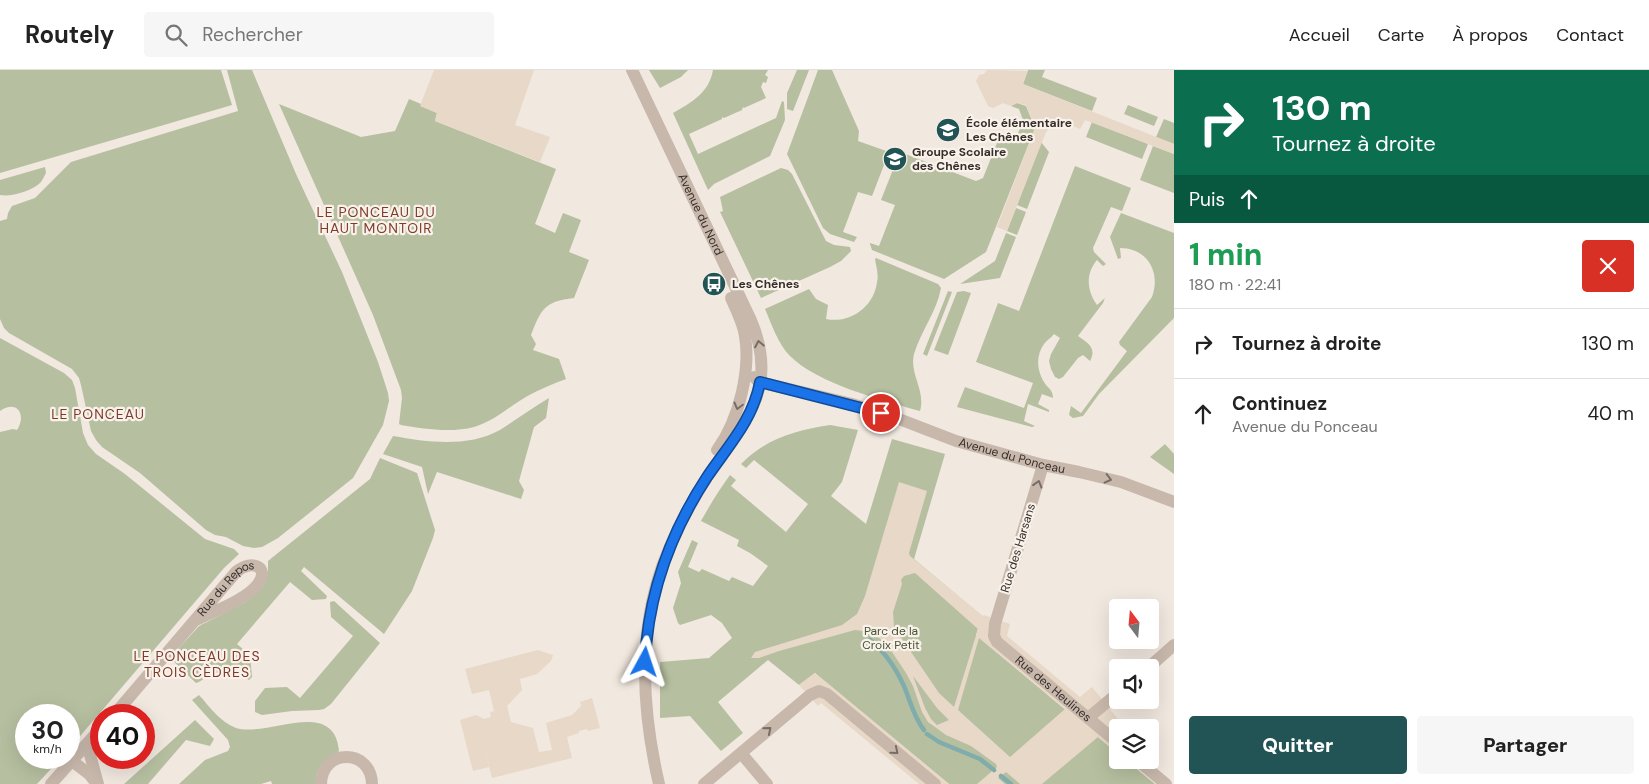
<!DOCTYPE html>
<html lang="fr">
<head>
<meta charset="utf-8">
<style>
	body { margin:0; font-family:"DM Sans",sans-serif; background:#f6f6f6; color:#222; height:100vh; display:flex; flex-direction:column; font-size:19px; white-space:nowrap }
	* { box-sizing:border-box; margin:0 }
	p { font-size:16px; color:#767676 }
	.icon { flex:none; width:28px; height:28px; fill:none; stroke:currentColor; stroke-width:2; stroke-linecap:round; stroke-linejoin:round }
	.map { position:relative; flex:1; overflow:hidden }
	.drawer { display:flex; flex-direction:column; background:#fff; width:475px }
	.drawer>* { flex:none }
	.top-card { background:#0b6e4f; color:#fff; overflow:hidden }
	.needle { width:32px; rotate:344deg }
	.tools { position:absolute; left:1109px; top:529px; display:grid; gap:10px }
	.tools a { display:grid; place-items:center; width:50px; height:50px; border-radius:5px; background:#fff; box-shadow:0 5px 20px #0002; font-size:25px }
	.speed { position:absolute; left:15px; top:634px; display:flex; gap:10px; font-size:25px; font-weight:700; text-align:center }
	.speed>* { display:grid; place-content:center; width:65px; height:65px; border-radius:50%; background:#fff; box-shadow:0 5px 20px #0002; line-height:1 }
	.speed small { font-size:12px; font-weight:400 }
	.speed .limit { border:8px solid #d22; background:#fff; color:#111 }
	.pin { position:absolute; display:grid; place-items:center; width:42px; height:42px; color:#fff; margin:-21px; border:2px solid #fff; border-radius:50%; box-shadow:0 1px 5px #0007 }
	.me { position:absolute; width:55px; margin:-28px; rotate:5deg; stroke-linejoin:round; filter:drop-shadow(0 0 4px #0008) }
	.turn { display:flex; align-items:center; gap:18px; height:105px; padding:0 15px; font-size:22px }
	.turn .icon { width:65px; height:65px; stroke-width:2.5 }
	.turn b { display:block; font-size:35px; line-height:42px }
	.then { display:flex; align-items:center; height:48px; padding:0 15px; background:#0003; gap:10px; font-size:19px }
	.round { display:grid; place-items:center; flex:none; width:52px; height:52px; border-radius:5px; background:#f6f6f6 }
	.overview { display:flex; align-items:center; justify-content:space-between; height:85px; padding:0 15px }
	h1 { font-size:30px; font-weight:800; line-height:38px; color:#1e9e55 }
	.action { display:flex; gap:10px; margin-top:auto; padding:10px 15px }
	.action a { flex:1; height:58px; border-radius:5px; background:#235455; color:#fff; font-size:20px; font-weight:800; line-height:58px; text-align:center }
	.action a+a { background:#f6f6f6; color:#222 }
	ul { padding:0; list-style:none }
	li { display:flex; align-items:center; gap:15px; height:70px; padding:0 15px; border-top:1px solid #e0e0e0 }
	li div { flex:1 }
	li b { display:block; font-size:19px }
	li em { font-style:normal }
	header { display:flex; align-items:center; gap:30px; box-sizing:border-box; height:70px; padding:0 25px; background:#fff; border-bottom:1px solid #e0e0e0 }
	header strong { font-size:24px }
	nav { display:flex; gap:28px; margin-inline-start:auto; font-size:18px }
	.search { width:350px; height:45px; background:#f6f6f6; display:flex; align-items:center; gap:12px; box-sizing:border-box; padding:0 18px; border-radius:5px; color:#767676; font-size:19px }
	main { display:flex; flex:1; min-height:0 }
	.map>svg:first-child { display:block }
	.green { fill:#b6bfa0 }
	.plaza { fill:#e7d8c8; fill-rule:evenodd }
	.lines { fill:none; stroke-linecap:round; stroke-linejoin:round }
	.stream { stroke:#80acac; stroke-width:4.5 }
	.minor { stroke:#c8b8ac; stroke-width:12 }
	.oneway { stroke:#786c64 }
	.route-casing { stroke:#114b97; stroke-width:12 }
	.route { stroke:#1a73e8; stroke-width:9 }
	.labels { text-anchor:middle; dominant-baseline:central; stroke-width:4.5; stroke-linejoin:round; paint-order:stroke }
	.poi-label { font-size:12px; font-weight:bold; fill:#372e2a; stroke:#f9f2eb; text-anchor:start }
	.street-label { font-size:12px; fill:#372e2a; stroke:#f9f2eb }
	.park-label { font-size:12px; fill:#485330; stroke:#f9f2eb }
	.neighbourhood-label { font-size:14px; letter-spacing:1px; fill:#7f3b2a; stroke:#f9f2eb }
</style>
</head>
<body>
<header>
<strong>Routely</strong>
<div class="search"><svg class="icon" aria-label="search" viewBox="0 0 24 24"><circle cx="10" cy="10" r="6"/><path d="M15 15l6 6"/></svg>Rechercher</div>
<nav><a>Accueil</a><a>Carte</a><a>À propos</a><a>Contact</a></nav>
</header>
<main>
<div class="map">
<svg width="1174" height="714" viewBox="0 0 1174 714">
	<rect width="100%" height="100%" fill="#f1e8df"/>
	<path class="green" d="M0 0H221L232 35 0 103Z
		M227 0H252L296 104 342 202 378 292 388 323 389 331 383 355 353 408 278 468 262 477 254 478 243 476 226 467 215 465 206 460 140 403 102 377 96 370 91 361 81 315 79 308 72 299 9 263 4 258 0 249V151L7 149 8 143 12 136 35 128 71 92 238 41Z
		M649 0H688L681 7 660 18Z
		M713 0H768L765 5 768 7 766 13 763 12 761 17 766 28 744 38 743 37 742 40 724 48 722 47V49L689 64 698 84 776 48 782 31 784 32 785 50 770 86 714 114 708 120 673 43C692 32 709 23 713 0Z
		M797 0H809L793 41 787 39V23Z
		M818 0H832L859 61 858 71 889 82 872 126 858 122 843 162 857 167 854 172 830 164 823 158 787 84Z
		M1028 0H1045L1042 7 1097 28 1092 41 1023 14Z
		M409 29 421 34V36L437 43 435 51 556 99 535 154 555 163 563 143 581 150 569 182 589 190 574 228C544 231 541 240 531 265L536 274 533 280 559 289 566 309C550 315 535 321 521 330 505 340 492 352 474 357 451 363 424 359 401 355L399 354 402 328 401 320 373 245 279 34 361 67 395 61Z
		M1017 33 1026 36 1035 58 986 182 944 209 872 180 870 174V173L879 176 895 135 881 130 900 82 976 111 983 108 999 68 1006 71 1017 66 1023 50 1019 39 1011 36Z
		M1128 35 1158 47 1154 56 1124 44Z
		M1164 49 1174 53V74L1156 67Z
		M1092 52 1148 74 1142 89 1086 67Z
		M1041 72 1049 82 1027 139 1017 135Z
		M1153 76 1174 84V123L1140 110Z
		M1075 96 1131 118 1122 141 1111 137 1093 178 1094 182 1106 194 1103 196 1097 190C1085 204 1087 221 1097 235L1105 228 1103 233 1078 266C1088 273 1097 278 1090 291L1083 285 1078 288 1063 307 1059 309 1055 307 1051 299 1049 291 1051 284 1060 268 1054 264C1051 268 1047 270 1044 274 1035 286 1037 303 1046 315 1050 319 1053 322 1053 328L1042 324 1038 334 1049 340V342L1028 334 1024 351 1035 356 1032 357 957 337 965 317 1024 338 1033 313 976 292 998 233 1019 241Z
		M45 97 46 103C44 106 43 110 40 113 32 121 11 127 0 125V110Z
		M781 98 788 100 792 104 826 171 834 175 850 177 851 181 841 191 830 197 761 228 721 144 720 142 723 141 720 127Z
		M1016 138 1026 142 1017 165 1007 161Z
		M1121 143 1174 163V248L1099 324 1083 346 1073 348 1069 345 1071 336 1081 343 1127 281 1120 275 1119 272 1152 227C1161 203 1148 178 1120 178L1121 188 1118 189 1110 167Z
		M1006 163 1016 167 1000 208 960 214 995 191Z
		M876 188 938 214 941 218C937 241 921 261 914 284 909 304 926 320 920 341 882 330 818 314 790 286 778 274 772 255 765 239L809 219 816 229 828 235 826 249C850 254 874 237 877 212 879 205 876 196 875 189Z
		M948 221 952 222 927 286 923 284Z
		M964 221 971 223 948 285 934 280 957 222Z
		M0 268 64 303 72 310 75 318 83 363 88 375 96 384 125 404 205 469 234 479 239 484 224 498 69 679V645H26V688H61L37 714H0V362L13 359 17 360C27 345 17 329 0 341Z
		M549 328 546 348 534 357 519 411 524 420 521 429 437 402 428 424 422 397 383 384 393 366C427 372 467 378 500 360 516 350 532 338 549 328Z
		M830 355 858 360 842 412 831 426 866 454 892 369 945 384 914 489 982 546 976 565 1117 683 1118 690H1126L1155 714H949L815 603 799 615 768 590 718 632 743 663 721 681 690 646 660 648V592L709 588 732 568 722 553 711 545 680 555 678 553 673 538 681 513 678 502 692 470 698 473 688 497 699 502 702 499 729 511 732 507 753 516 768 496 750 483 737 476 739 470 701 451C710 435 719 420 730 405L736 410 731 416 786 462 808 434 754 390 746 398 741 394C765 369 796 360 830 355Z
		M1165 374 1174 384V404L1150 387Z
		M380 388 417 403 435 460 433 468 412 521 384 564 304 497 301 501 327 526 326 529 312 530 290 512 237 574 250 585 252 607 249 610C236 600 221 599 206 607 202 610 200 612 196 613L170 588 199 556 246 532 268 501V491L370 409Z
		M334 531 380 573 331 634 324 639 319 640 292 641 262 645 255 642V631L265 618 287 617 300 628 353 566 331 547 330 532Z
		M199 625C210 637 220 652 236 658 267 668 334 626 339 681 329 694 314 693 316 714H272L271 711 261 714H179L205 690 228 681 230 677 228 670 192 630Z
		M195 650 214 669 210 676 186 670 148 714H124Z"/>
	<path class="plaza" d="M434 0H534L515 55 550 67 540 92 435 51 437 43 420 36Z
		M987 0 1028 1 1023 14 1174 74V84L1085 50 1080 59 1067 53 1054 54 1046 62 1007 161 997 157 1035 58 1026 35 1017 33 1011 36 1003 33 993 38 988 36 976 11 979 5 984 4Z
		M899 412 927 421 909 483 910 486 983 546 984 545 1010 554 1007 566 1080 627 1092 617 1118 649 1113 654 1117 658V683L1098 667 1042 714H1020L1006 702 998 708 1005 714H977L997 697 996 694 971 676 946 665 928 652 922 642 913 616 906 603 888 576 878 567 871 562 855 560 779 581 759 588H751L755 582 842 555 857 544 865 526ZM915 503 978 559 954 637 939 623 894 557 893 542 902 514 901 510 904 506ZM979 568 1065 639 1010 687 958 640ZM913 606 937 638 949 650 937 655 931 649 925 638Z
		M538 580 553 585 551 591 537 604 520 609 522 620 507 636 511 652 533 658 539 682 552 680 546 653 572 645 581 636 580 632 592 628 600 658 588 661 587 659 579 661V663L567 667 572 688 492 708 480 660 489 697 473 701 460 650 476 645 484 649 491 647 490 642 494 641 489 620 472 624 465 599Z
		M815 603 949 714H919L821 633 818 636 799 615Z"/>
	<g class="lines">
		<path class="stream" d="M870 570C884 581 895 597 903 614 910 629 913 646 924 660
			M927 664 939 672 980 689 994 700
			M1001 706 1011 714"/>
		<g class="minor">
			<path id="s1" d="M632 0 750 248C781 318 744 353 708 406 690 433 675 463 663 494 637 565 642 641 659 714"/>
			<path id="s2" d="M754 307 759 312 852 334 899 349 956 371 1043 395 1079 402 1121 412 1174 432"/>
			<path d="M717 380C739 350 752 298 744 261 741 249 736 239 731 228"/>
			<path id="s3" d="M1043 395 995 554 994 566 997 572 1118 673"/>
			<path d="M1148 598 1174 575"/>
			<path id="s4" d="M114 645 236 502C253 488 270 498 258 514 246 530 214 541 196 550"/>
			<path d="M1088 648 1118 623"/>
			<path d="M85 676 89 681 98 714"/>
			<path d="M741 683 767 714"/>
			<path d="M1137 690 1166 714"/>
			<path d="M72 691 89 704 97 714"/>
			<path d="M51 714 101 658"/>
			<path d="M321 714C322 678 371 678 372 714"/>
			<path d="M704 714 810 625 819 621 827 624 935 714"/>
		</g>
	</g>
	<defs><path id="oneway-chevron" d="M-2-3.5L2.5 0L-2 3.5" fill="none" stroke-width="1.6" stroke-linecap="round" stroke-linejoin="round" transform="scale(1.25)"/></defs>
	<g class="oneway">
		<use href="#oneway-chevron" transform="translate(759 274) rotate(-101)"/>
		<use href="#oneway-chevron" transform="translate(738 336) rotate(105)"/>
		<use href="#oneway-chevron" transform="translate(1108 409) rotate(14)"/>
		<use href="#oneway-chevron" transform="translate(1038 414) rotate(-73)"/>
		<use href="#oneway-chevron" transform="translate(768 660) rotate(-40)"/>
		<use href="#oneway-chevron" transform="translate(895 681) rotate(40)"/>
	</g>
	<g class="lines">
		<g class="route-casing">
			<path id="route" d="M645 592C648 525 671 462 707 407 728 376 753 350 760 312L881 343"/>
		</g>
		<use href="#route" class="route"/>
	</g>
	<defs>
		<g id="school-disc" transform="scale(1.25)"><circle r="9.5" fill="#235455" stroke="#f9f2eb"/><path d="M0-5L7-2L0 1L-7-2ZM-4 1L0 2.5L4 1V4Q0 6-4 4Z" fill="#fff"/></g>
		<g id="bus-disc" transform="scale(1.25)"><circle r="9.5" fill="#235455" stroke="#f9f2eb"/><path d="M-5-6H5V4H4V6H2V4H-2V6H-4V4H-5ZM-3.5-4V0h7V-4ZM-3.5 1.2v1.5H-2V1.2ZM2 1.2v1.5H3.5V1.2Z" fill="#fff"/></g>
	</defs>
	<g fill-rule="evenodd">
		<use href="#school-disc" x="948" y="60"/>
		<use href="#school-disc" x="895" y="89"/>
		<use href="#bus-disc" x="714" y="214"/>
	</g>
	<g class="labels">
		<g class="poi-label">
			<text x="966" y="53">École élémentaire<tspan x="966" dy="14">Les Chênes</tspan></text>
			<text x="912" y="82">Groupe Scolaire<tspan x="912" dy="14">des Chênes</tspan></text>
			<text x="732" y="214">Les Chênes</text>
		</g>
		<g class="street-label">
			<text stroke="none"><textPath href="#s1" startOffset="160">Avenue du Nord</textPath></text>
			<text stroke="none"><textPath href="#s2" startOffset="271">Avenue du Ponceau</textPath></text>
			<text transform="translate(1018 478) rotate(-73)">Rue des Harsans</text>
			<text stroke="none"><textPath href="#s4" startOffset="170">Rue du Repos</textPath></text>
			<text stroke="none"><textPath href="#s3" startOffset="258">Rue des Heulines</textPath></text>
		</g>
		<g class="park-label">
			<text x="891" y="561">Parc de la<tspan x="891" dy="14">Croix Petit</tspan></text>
		</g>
		<g class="neighbourhood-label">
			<text x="376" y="142">LE PONCEAU DU<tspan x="376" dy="16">HAUT MONTOIR</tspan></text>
			<text x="98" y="344">LE PONCEAU</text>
			<text x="197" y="586">LE PONCEAU DES<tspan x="197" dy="16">TROIS CÈDRES</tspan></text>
		</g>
	</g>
</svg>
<div class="tools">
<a><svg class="needle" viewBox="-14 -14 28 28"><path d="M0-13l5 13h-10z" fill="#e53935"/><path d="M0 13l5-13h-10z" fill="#767676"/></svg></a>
<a><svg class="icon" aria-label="sound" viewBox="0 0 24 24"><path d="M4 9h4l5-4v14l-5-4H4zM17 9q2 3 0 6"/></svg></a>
<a><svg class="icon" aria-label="layers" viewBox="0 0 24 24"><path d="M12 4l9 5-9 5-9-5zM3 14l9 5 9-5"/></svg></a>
</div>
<div class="speed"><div>30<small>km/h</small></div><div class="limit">40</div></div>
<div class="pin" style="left:881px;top:343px;background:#d93025"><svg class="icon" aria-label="arrive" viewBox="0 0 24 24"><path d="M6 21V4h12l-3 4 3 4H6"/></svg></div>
<svg class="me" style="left:645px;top:592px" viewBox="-20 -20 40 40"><path d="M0-17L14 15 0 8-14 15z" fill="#1a73e8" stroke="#fff" stroke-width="4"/></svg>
</div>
<section class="drawer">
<div class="top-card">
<div class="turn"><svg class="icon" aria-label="right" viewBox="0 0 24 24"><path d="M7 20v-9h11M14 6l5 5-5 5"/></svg><div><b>130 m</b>Tournez à droite</div></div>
<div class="then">Puis<svg class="icon" aria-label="ahead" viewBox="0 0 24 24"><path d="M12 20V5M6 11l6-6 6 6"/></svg></div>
</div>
<div class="overview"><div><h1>1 min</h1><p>180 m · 22:41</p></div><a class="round" style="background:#d93025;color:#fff"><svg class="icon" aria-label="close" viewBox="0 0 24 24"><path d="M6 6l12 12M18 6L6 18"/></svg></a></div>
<ul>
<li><svg class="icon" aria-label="right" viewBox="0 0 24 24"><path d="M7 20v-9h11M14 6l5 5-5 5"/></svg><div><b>Tournez à droite</b></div><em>130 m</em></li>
<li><svg class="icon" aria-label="ahead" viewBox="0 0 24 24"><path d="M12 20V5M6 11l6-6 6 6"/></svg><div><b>Continuez</b><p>Avenue du Ponceau</p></div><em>40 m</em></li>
</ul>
<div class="action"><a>Quitter</a><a>Partager</a></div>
</section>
</main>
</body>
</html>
